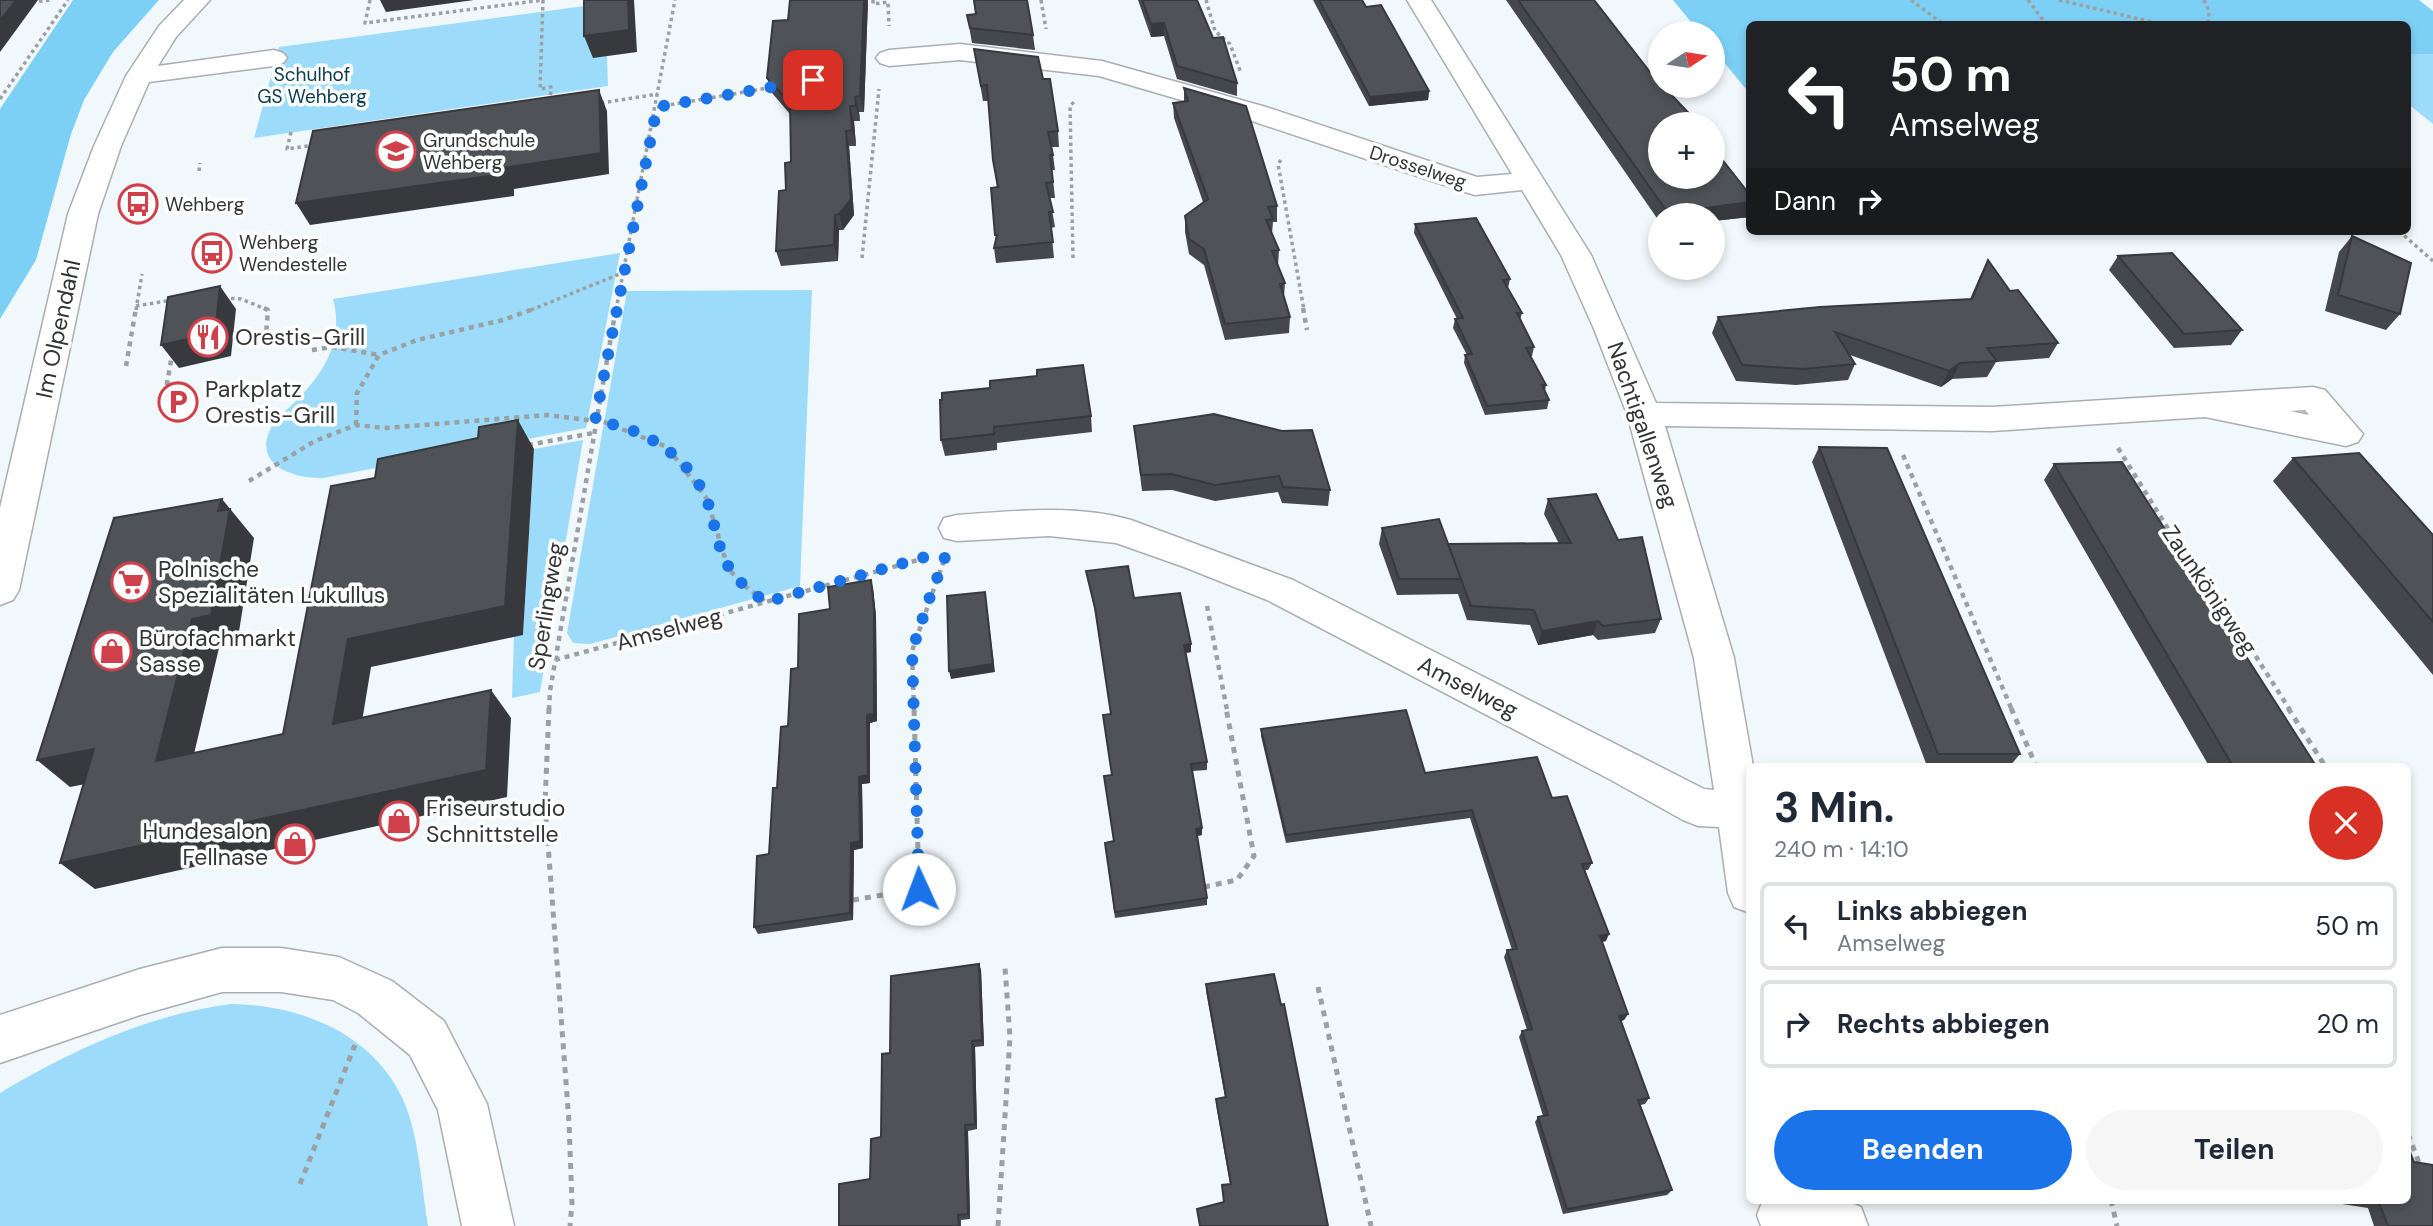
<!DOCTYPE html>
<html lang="de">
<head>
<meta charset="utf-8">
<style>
	body { margin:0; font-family:"DM Sans",sans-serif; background:#f6f6f7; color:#1f2937; height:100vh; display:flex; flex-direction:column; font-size:26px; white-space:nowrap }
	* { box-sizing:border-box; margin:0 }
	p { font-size:23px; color:#747a83 }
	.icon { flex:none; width:38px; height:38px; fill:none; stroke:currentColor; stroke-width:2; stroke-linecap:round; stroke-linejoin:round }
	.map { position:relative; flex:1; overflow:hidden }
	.details { position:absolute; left:1746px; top:763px; width:665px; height:441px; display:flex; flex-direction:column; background:#fff; border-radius:10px; box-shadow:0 4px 10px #0003 }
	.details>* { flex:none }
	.top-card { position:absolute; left:1746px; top:21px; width:665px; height:214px; border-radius:10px; box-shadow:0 4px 10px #0003; background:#202124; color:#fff; overflow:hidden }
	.needle { width:46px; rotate:78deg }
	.controls { position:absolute; left:1648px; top:21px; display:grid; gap:14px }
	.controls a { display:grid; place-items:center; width:77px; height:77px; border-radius:50%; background:#fff; box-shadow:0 4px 10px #0003; font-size:35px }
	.pin { position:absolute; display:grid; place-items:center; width:60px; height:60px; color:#fff; margin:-30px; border-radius:14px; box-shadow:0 4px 10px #0006 }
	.me { position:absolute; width:77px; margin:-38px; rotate:358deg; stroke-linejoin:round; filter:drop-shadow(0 0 5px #0008) }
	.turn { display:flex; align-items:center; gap:24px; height:147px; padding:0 28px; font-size:32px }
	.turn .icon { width:91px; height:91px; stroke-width:2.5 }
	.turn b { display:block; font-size:49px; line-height:60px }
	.then { display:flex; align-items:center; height:66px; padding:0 28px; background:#0003; gap:14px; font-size:26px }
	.round { display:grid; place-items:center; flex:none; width:74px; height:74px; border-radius:37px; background:#f6f6f7 }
	.summary { display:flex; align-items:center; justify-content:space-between; height:119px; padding:0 28px }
	h1 { font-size:42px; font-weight:700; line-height:52px }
	.action { display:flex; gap:14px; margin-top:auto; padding:14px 28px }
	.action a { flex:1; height:80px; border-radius:42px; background:#1a73e8; color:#fff; font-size:28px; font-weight:700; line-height:80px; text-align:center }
	.action a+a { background:#f6f6f7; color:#1f2937 }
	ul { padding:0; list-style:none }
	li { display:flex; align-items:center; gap:21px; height:88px; margin:0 14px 10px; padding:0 14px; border:4px solid #e0e1e3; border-radius:10px }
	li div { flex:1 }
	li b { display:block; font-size:26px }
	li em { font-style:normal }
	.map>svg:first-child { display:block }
	.green { fill:#9cdcfa }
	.forest { fill:#7cd0f5 }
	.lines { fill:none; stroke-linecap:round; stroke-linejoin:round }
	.minor-casing { stroke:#a8aeb1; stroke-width:3 }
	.path-far2 { stroke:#9ba0a2; stroke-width:3.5; stroke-dasharray:3.5 3.5; stroke-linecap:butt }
	.path-far1 { stroke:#9ba0a2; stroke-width:4.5; stroke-dasharray:5 5; stroke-linecap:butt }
	.path { stroke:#9ba0a2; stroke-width:5; stroke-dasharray:6 6; stroke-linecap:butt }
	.minor { fill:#fff; fill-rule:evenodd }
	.wall { fill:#44474b }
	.shaded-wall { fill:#37393d }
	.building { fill:#4f5257; stroke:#37393d; stroke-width:2 }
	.route { stroke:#1a73e8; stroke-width:12; stroke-dasharray:0 21.6 }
	.labels { text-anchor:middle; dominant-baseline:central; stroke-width:7; stroke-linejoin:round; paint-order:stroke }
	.far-park-label { font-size:19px; fill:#073b4e; stroke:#fff }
	.far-poi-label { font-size:19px; fill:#323435; stroke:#fff; text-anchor:start }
	.far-street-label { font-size:19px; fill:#323435; stroke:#fff }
	.street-label { font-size:23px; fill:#323435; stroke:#fff }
	.poi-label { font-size:23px; fill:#323435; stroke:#fff; text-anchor:start }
</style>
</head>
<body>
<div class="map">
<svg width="2433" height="1226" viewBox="0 0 2433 1226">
	<rect width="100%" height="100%" fill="#f1f8fb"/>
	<path class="green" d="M592 5 593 57 607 56 608 86 254 138 279 47Z
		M2408 54H2433V124L2408 104Z
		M620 253 586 428 323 478C296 479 255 467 269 432 274 419 287 410 297 400 325 372 344 339 333 299Z
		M812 290 800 586 590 644 573 643 567 633 627 291Z
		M583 440 540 692 512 698 514 636 523 634 534 449Z
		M231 1004C306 1005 384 1038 409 1115 420 1150 422 1190 428 1226H0V1093C70 1051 150 1014 231 1004Z"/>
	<path class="forest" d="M73 0H159L113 52 84 100 71 134 36 260 0 319V109Z
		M1673 0H2419L2433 11V54H2408V24H1750V94L1713 49V33H1700Z"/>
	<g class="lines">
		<g class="minor-casing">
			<path id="minor" d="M184 0H210L176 37 158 66 274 50 283 53 287 58 283 63 274 66 149 82 121 146 98 214 19 590 13 600 0 605V508L68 214 94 146 126 76 159 26Z
				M1407 0H1431L1591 255 1656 403 1992 407 2313 387 2325 390 2363 434 2358 442 2346 446 2205 417 1992 431 1665 426 1734 658 1753 766H1750V913L1734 907 1728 893 1719 827 1698 826 1683 820 1611 780 1267 600 1184 567 1116 543 1049 536 957 541 944 538 939 528 944 518 957 515C1014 511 1076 504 1131 520L1293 580 1704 789 1714 790 1694 658 1627 414 1594 329 1561 255 1522 190 1475 195 1465 192 1246 119 1099 76 960 60 889 66 880 63 876 58 880 53 889 50 960 44 1102 61 1266 107 1477 177 1512 174ZM2305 410 2309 415 2290 411Z
				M222 948H281L339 957 392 981 444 1021 487 1104 514 1226H462L438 1110 410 1055 358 1013 333 1000 281 992H222L140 1015 0 1063V1015L140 969Z
				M1763 1200H1844L1861 1207 1868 1226H1761L1757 1215Z"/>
		</g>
		<path class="path-far2" d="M370 0 365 23 543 0 540 89 551 87 550 101
			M873 0V4L888 2 889 26
			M1041 0 1046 29
			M1206 0 1215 31 1230 44 1241 73
			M1911 0 1943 24
			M2028 0 2046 24
			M2059 0 2161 24
			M2204 0 2209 11 2208 24
			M32 2 52 0
			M0 99 68 0
			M601 103 658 94
			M657 107 774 87
			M291 132 287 149 315 145
			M1281 160 1278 164 1304 310
			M199 171 200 163
			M2399 231 2433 261
			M862 258 879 89
			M1073 258 1070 106 1076 100
			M224 298 241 299 268 310
			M136 306 173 300
			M136 310 142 274
			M531 310 622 273
			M616 310 675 0"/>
		<path class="path-far1" d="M264 308 268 310 266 335
			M1303 308 1307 330
			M312 350 333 347 379 355
			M126 366 136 308
			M165 395 172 355
			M356 425 357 393 379 355 417 340 503 320 536 308
			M528 445 593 433
			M2118 448 2178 545 2199 567 2290 710
			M1903 455 2012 710
			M249 481 315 441 356 425 386 428 547 415 604 422 667 447 707 499 728 568 742 584 766 602
			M1207 606 1227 710
			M555 660 929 557
			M549 710 550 691 616 308
			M914 710 912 651 943 563"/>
		<path class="path" d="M549 708 545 804 569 1122 572 1203 570 1226
			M2011 708 2036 766
			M2288 708 2325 766
			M506 812 545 804
			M1204 887 1237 880 1254 856 1226 708
			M853 900 919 889 914 708
			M1318 987 1371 1226
			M2408 1134 2421 1168
			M300 1184 355 1045
			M2111 1200 2117 1226
			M998 1226 1010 1037 1005 968"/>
		<use href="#minor" class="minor"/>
	</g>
	<path class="wall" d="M790 0H868L864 112H859L860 121H854L856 146H849L854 215 843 230H839L838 261 781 266 776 251 791 162 790 114 772 93 767 78 788 20Z
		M973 0 1033 35 1035 50 972 43 967 15 976 14Z
		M1138 0H1197L1213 38 1237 83V96L1177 79 1164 36 1151 37Z
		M1313 0H1362L1366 7 1429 91 1428 100 1369 106Z
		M1506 0H1594L1713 177V140L1716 143 1714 150 1750 217 1713 221V215H1661V224Z
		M974 49 1043 79 1058 131 1059 147H1052L1055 170H1052L1055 198H1050L1055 227 1051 228 1054 258 996 263 994 248 996 240 991 188 997 187 993 160 988 101H983Z
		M1184 88 1277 206V222H1273L1272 234 1279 250 1278 266 1285 283 1284 297 1290 317 1289 333 1225 340 1204 265 1189 254 1185 232V216L1203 202 1174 118 1173 103 1184 102Z
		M1415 224 1510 279 1508 288 1522 313 1520 320 1534 347 1532 356H1530L1546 385 1545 391 1549 400 1547 409 1485 415 1464 363 1465 355H1467L1453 328 1455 319H1457L1414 233Z
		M2352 236 2400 314 2386 330 2325 311 2339 252Z
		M2118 256 2242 330 2231 345 2174 348 2109 270Z
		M1988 260 2010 291 2058 343 2049 358 1996 362 1987 377 1952 379 1941 387 1850 355 1855 364 1848 380 1796 385 1736 381 1712 333 1718 317 1970 299 1980 276Z
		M940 400 1091 416 1092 432 997 443V450L945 456 941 440Z
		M1134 426 1330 490 1328 506 1282 503 1278 492 1215 501 1172 490 1142 491Z
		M1819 447 2020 754 2010 766H1927L1812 462Z
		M2293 458 2433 535V675L2273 481Z
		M2054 464 2316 766H2209L2044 480Z
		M1548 499 1618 540 1661 619 1655 633 1598 640 1593 635 1538 645 1530 625 1467 620 1458 594 1397 595 1379 544 1382 528 1448 544H1559L1544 514Z
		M1086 571 1134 598 1191 644V652L1186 653 1207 762V770L1192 771 1202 828V835L1197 836 1207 898V905L1115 918 1105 843 1113 841 1111 714 1096 616Z
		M873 588 876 616 877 721 870 723V783L862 784 863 848 854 850 853 920 758 934 754 927 769 854 777 788 798 668 830 609Z
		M1261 729 1425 773 1552 798 1592 863 1588 870H1585L1606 941 1602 942 1628 1014 1624 1020 1621 1021 1649 1098 1645 1104 1640 1105 1672 1190 1667 1195 1563 1214 1535 1122 1538 1117 1543 1116 1519 1037 1522 1031 1527 1030 1504 957 1507 950H1512L1470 818 1286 843 1261 736Z
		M979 964 981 970 984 1046 975 1047 977 1129 968 1131 970 1219 961 1220V1226H839L870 1179 881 1137 890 1053Z
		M1206 984 1328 1226 1224 1202 1222 1185 1230 1184 1216 1104V1099L1225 1097 1206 991Z
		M2316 1200H2408L2433 1226H2374L2368 1208Z"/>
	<path class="shaded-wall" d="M16 0H38L0 52V21Z
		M380 0H474L386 12Z
		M628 0H634L637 52 593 58 584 36Z
		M864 0H868L864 112 860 96Z
		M1164 23V36L1151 37V24Z
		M599 90 607 111 609 174 514 189V196L310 225 296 203 504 168Z
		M1429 91 1428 100 1369 106 1370 97Z
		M855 97 859 112 860 121 856 106Z
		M850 106 854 121 856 146 852 130Z
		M846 131 849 146 854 215 843 230 839 214Z
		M1750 202V217L1713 221V215H1667L1668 213Z
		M835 215 839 230 838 261 834 245Z
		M220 286 236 309 231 356 179 368 161 345Z
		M1960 363 1952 379 1941 387 1949 371Z
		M518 420 534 449 523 635 371 667 357 752 333 724 348 639Z
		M222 499 254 538 237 644 219 648 186 788 156 761Z
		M871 580 873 588 876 616 877 721 870 723V783L862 784 863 848 854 850 853 920 850 913 851 843 867 715Z
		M985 592 995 672 951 679 949 671Z
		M1598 621 1593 635 1538 645 1542 631Z
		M1191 644V652L1184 653V645Z
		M491 690 511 718 507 797 95 889 60 863Z
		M94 749 126 776 70 787 37 760Z
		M1202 828V835L1196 836V829Z
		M1609 934 1606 941 1596 943 1600 936Z
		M979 964 981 970 984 1046 982 1040Z
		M1628 1014 1624 1020 1616 1022 1619 1016Z
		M972 1041 975 1047 977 1129 975 1124Z
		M965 1125 968 1131 970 1219 968 1214Z"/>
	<path class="building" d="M0 0H16L0 21Z
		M584 0H628L629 30 584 36Z
		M790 0H864L860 96 855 97 856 106H850L852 130 846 131 851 199 839 214 835 215 834 245 776 251 779 191 786 190 785 163 791 162 790 103 767 78 773 21 788 20Z
		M974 0H1027L1033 35 970 28 967 15 976 14Z
		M1142 0H1197L1213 38 1223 37 1237 83 1177 66 1164 23 1151 24Z
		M1319 0H1362L1366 7 1381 5 1429 91 1370 97Z
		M1518 0H1594L1650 72 1661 83V86H1663L1699 124H1661V177H1713V148L1750 195V202L1668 213Z
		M974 49 1038 57 1043 79H1050L1058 131 1048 132 1053 155H1050L1053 182 1046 183 1053 212H1049L1053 242 994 248 997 235H995L991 188 998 187 993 160 987 85 981 86Z
		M1184 88 1246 106 1277 206 1268 207 1273 219 1266 220 1279 250 1272 251 1285 283 1280 284 1290 317 1225 324 1204 249 1189 239 1185 216 1208 199 1173 103 1188 101Z
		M599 90 601 153 504 168 503 174 296 203 313 131Z
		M1476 218 1510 279 1503 280 1522 313H1517L1534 347 1526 348 1546 385H1542L1549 400 1487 406 1465 355 1472 354 1455 319 1463 318 1415 224Z
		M2352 236 2411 263 2400 314 2338 295Z
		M2172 253 2242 330 2184 334 2118 256Z
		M1988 260 2010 291 2018 290 2058 343 1987 348 1997 361 1960 363 1949 371 1835 332 1855 364 1803 369 1742 365 1718 317 1820 307 1972 299Z
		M220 286 215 333 161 345 168 297Z
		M1083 365 1091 416 994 427V434L941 440 940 400H942V393L990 388V381L1037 376V370Z
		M1214 414 1282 431 1312 430 1330 490 1283 487 1279 476 1215 485 1171 474 1141 475 1134 426Z
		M518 420 505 606 348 639 333 724 491 690 486 770 60 863 94 749 37 760 114 518 222 499 218 511 230 509 211 615 192 619 156 761 283 734 331 486 375 478 378 459 478 438 479 427Z
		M1819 447 1887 448 2020 754H1938Z
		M2359 453 2433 535V622L2293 458Z
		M2122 462 2316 766H2233L2054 464Z
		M1596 494 1618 540 1642 537 1661 619 1603 626 1598 621 1542 631 1534 610 1471 606 1448 544 1571 543 1548 499Z
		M1439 519 1461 579H1399L1382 528Z
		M1128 566 1134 598 1180 593 1191 644 1184 645 1207 762 1191 764 1202 828 1196 829 1207 898 1115 912 1105 843 1114 841 1104 776 1112 775 1103 715 1111 714 1095 608 1086 571Z
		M871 580 874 608V714L867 715 868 775 859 777 860 841 851 843 850 913 754 927 757 856 769 854 773 788H777L781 727 788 726 791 669 798 668 799 614 830 609 828 587Z
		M985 592 993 664 949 671 947 596Z
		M1406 710 1425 773 1537 757 1552 798 1567 796 1592 863 1582 864 1609 934 1600 936 1628 1014 1619 1016 1649 1098 1638 1100 1672 1190 1567 1209 1538 1117 1548 1115 1522 1031 1532 1029 1507 950 1517 949 1472 810 1286 835 1261 729Z
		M979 964 982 1040 972 1041 975 1124 965 1125 968 1214 958 1215 959 1226H839V1184L870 1179 871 1139 881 1137 882 1054 890 1053 891 976Z
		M1274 974 1281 1005 1284 1004 1328 1226H1200L1197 1209 1224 1202 1222 1185 1231 1184 1216 1099 1226 1097 1206 984Z
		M2408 1147 2414 1162 2433 1165V1226H2388L2379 1203 2362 1200H2408Z"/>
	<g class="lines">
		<path class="route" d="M813 80 657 107 595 421C642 427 691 456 708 503 715 523 718 552 730 569 739 583 753 593 766 602L925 557 945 558 928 602 912 651 919 889"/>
	</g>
	<defs>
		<g id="school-ring" transform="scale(2.0125)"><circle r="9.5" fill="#fff" stroke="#d0404a" stroke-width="1.5"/><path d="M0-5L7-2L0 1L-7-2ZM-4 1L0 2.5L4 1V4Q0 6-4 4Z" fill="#d0404a"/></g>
		<g id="bus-ring" transform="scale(2.0125)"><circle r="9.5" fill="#fff" stroke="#d0404a" stroke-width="1.5"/><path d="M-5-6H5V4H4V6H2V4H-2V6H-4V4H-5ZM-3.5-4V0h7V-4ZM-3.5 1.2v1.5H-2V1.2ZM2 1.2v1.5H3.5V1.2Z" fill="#d0404a"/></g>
		<g id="restaurant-ring" transform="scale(2.0125)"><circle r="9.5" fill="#fff" stroke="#d0404a" stroke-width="1.5"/><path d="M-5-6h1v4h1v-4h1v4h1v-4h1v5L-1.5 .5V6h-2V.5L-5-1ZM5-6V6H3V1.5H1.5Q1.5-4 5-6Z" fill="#d0404a"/></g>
		<g id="parking-ring" transform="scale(2.0125)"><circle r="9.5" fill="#fff" stroke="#d0404a" stroke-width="1.5"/><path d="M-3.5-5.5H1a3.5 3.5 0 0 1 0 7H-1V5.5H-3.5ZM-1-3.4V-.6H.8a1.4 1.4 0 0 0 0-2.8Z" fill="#d0404a"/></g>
		<g id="supermarket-ring" transform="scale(2.0125)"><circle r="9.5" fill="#fff" stroke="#d0404a" stroke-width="1.5"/><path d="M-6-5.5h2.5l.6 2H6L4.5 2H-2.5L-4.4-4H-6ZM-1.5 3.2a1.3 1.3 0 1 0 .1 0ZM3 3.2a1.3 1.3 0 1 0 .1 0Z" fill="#d0404a"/></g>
		<g id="shop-ring" transform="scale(2.0125)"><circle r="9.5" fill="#fff" stroke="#d0404a" stroke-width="1.5"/><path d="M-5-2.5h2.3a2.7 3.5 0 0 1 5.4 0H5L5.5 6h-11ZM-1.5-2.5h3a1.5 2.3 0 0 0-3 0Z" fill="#d0404a"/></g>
	</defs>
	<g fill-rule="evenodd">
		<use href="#school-ring" x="396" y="151"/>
		<use href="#bus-ring" x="138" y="204"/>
		<use href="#bus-ring" x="212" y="253"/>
		<use href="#restaurant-ring" x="208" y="337"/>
		<use href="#parking-ring" x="178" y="402"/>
		<use href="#supermarket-ring" x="131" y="582"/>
		<use href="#shop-ring" x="112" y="651"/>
		<use href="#shop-ring" x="399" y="821"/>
		<use href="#shop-ring" x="295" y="844"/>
	</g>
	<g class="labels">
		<g class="far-park-label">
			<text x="312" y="74">Schulhof<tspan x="312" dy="22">GS Wehberg</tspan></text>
		</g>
		<g class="far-poi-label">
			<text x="423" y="140">Grundschule<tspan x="423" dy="22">Wehberg</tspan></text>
			<text x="165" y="204">Wehberg</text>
			<text x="239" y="242">Wehberg<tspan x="239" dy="22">Wendestelle</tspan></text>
		</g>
		<g class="far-street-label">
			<text transform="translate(1418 167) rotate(18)">Drosselweg</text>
		</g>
		<g class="street-label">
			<text transform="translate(58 329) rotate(-78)">Im Olpendahl</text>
			<text transform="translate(1643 425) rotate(71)">Nachtigallenweg</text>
			<text transform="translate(2210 590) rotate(56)">Zaunkönigweg</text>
			<text transform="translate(546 606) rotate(-81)">Sperlingweg</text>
			<text transform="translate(669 629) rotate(-15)">Amselweg</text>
			<text transform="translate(1468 687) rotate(27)">Amselweg</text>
		</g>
		<g class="poi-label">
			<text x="235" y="337">Orestis-Grill</text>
			<text x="205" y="389">Parkplatz<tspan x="205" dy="26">Orestis-Grill</tspan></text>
			<text x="158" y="569">Polnische<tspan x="158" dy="26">Spezialitäten Lukullus</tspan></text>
			<text x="139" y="638">Bürofachmarkt<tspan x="139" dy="26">Sasse</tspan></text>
			<text x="426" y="808">Friseurstudio<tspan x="426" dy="26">Schnittstelle</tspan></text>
			<text x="268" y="831" text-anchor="end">Hundesalon<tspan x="268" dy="26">Fellnase</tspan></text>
		</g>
	</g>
</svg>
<div class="controls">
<a><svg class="needle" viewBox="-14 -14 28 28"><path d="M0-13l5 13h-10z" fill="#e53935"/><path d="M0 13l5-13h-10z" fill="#747a83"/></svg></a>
<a>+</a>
<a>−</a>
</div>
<div class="pin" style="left:813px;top:80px;background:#d93025"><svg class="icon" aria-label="arrive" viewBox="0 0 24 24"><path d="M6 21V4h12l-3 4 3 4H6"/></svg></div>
<svg class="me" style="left:919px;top:889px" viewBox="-20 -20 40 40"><circle r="19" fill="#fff"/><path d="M0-13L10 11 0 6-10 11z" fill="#1a73e8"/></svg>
<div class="top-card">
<div class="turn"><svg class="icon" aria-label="left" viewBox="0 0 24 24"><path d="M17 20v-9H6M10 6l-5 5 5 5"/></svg><div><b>50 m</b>Amselweg</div></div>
<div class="then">Dann<svg class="icon" aria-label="right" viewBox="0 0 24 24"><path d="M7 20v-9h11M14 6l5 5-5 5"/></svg></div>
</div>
<section class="details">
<div class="summary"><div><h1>3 Min.</h1><p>240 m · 14:10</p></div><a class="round" style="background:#d93025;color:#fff"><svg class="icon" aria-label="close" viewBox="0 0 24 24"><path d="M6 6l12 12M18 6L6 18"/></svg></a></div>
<ul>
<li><svg class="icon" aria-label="left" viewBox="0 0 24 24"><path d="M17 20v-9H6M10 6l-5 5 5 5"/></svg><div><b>Links abbiegen</b><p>Amselweg</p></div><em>50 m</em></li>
<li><svg class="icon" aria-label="right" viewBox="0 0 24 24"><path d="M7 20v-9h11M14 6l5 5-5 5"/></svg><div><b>Rechts abbiegen</b></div><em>20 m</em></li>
</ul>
<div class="action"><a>Beenden</a><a>Teilen</a></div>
</section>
</div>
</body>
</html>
